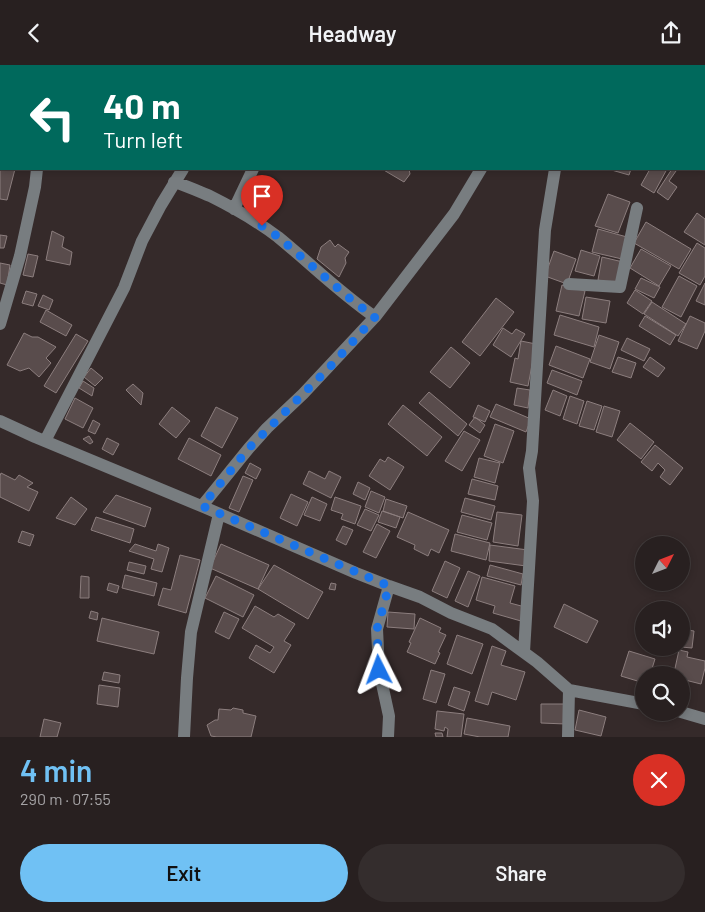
<!DOCTYPE html>
<html lang="en">
<head>
<meta charset="utf-8">
<style>
	body { margin:0; font-family:Barlow,sans-serif; background:#342d2d; color:#f1f3f6; height:100vh; display:flex; flex-direction:column; font-size:19px; white-space:nowrap }
	* { box-sizing:border-box; margin:0 }
	p { font-size:16px; color:#a5a3a5 }
	.icon { flex:none; width:28px; height:28px; fill:none; stroke:currentColor; stroke-width:2; stroke-linecap:round; stroke-linejoin:round }
	.map { position:relative; height:672px; overflow:hidden }
	.sheet { display:flex; flex-direction:column; background:#282020; flex:1 }
	.sheet>* { flex:none }
	.top-card { position:absolute; left:0px; top:0px; width:705px; height:105px; box-shadow:0 2px 8px #0003,0 0 0 1px #443e3e; background:#00695c; color:#fff; overflow:hidden }
	.needle { width:32px; rotate:48deg }
	.buttons { position:absolute; left:635px; top:471px; display:grid; gap:10px }
	.buttons a { display:grid; place-items:center; width:55px; height:55px; border-radius:50%; background:#282020; box-shadow:0 2px 8px #0003,0 0 0 1px #443e3e; font-size:25px }
	.pin { position:absolute; display:grid; place-items:center; width:42px; height:42px; color:#fff; margin:-51px -21px; border-radius:50% 50% 50% 0; rotate:-45deg; box-shadow:0 0 5px #0007 }
	.pin .icon { rotate:45deg }
	.me { position:absolute; width:55px; margin:-28px; rotate:357deg; stroke-linejoin:round; filter:drop-shadow(0 0 4px #0008) }
	.turn { display:flex; align-items:center; gap:18px; height:105px; padding:0 20px; font-size:22px }
	.turn .icon { width:65px; height:65px; stroke-width:2.5 }
	.turn b { display:block; font-size:35px; line-height:42px }
	.round { display:grid; place-items:center; flex:none; width:52px; height:52px; border-radius:26px; background:#342d2d }
	.headline { display:flex; align-items:center; justify-content:space-between; height:85px; padding:0 20px }
	h1 { font-size:30px; font-weight:600; line-height:38px; color:#70c1f4 }
	.button { display:flex; gap:10px; margin-top:auto; padding:10px 20px }
	.button a { flex:1; height:58px; border-radius:30px; background:#70c1f4; color:#111; font-size:20px; font-weight:600; line-height:58px; text-align:center }
	.button a+a { background:#342d2d; color:#f1f3f6 }
	header { display:flex; justify-content:space-between; align-items:center; height:65px; padding:0 20px; background:#282020; font-size:22px; font-weight:600 }
	.map>svg:first-child { display:block }
	.green { fill:#513032 }
	.building { fill:#594c4c; stroke:#8c7e7e }
	.lines { fill:none; stroke-linecap:round; stroke-linejoin:round }
	.minor { stroke:#787d80; stroke-width:12 }
	.route { stroke:#1a73e8; stroke-width:9; stroke-dasharray:0 16.2 }
</style>
</head>
<body>
<header><svg class="icon" aria-label="back" viewBox="0 0 24 24"><path d="M15 5l-7 7 7 7"/></svg>Headway<svg class="icon" aria-label="share" viewBox="0 0 24 24"><path d="M12 15V3M7 8l5-5 5 5M5 13v7h14v-7"/></svg></header>
<div class="map">
<svg width="705" height="672" viewBox="0 0 705 672">
	<rect width="100%" height="100%" fill="#352a2a"/>
	<path class="green" d="M620 0H705V48L704 47V1H624Z"/>
	<path class="building" d="M244 0H282L284 1H243Z
		M323 0H346V1H322Z
		M0 25H1V48L0 47Z
		M705 63V90H704V65Z
		M0 92 1 93V104H15L7 135 0 134Z
		M382 104H409L410 109 404 117Z
		M608 104H631L629 110Z
		M650 104H667L654 128 641 120Z
		M672 104 676 106 669 116 677 122 668 135 657 127Z
		M608 129 630 137 618 168 595 161Z
		M697 148 705 154V180L684 167Z
		M646 157 691 184 679 204 634 178Z
		M598 164 627 172 622 194 592 187Z
		M52 166 64 172 62 182 72 187 70 200 46 195Z
		M0 170 7 171 4 183H0Z
		M330 175 335 182 338 179 349 187 345 193 346 198 339 212 317 194 321 182Z
		M697 178 705 183V211L700 220 679 208Z
		M641 184 671 201 659 221 630 203Z
		M581 185 600 191 594 211 575 206Z
		M554 186 576 194 567 219 545 211Z
		M28 189 38 191 33 212 23 210Z
		M602 192 623 197 619 220 598 215Z
		M0 198 10 200 7 220 0 218Z
		M679 211 697 221 681 252 662 242Z
		M641 213 660 222 654 233 635 224Z
		M705 218V240L696 236Z
		M562 220 585 226 579 251 556 246Z
		M635 225 652 236 643 249 627 238Z
		M26 226 37 229 33 241 22 238Z
		M43 230 53 235 49 245 38 241Z
		M586 232 610 236 606 258 582 254Z
		M496 233 514 247 480 291 462 277Z
		M652 237 686 259 678 271 644 249Z
		M46 245 72 260 66 271 40 257Z
		M560 250 599 262 594 282 554 270Z
		M645 251 676 270 670 280 639 261Z
		M690 251 705 258V266L697 284 678 276Z
		M503 263 512 269 516 264 525 269 511 292 493 280Z
		M24 268 32 272H38L56 282 46 293 51 298 39 312 29 303 20 306 7 300Z
		M76 269 88 276 56 328 44 321Z
		M599 270 619 277 610 304 590 297Z
		M627 273 650 284 644 296 621 285Z
		M521 276 536 279 528 321 510 317 515 293 518 294Z
		M556 281 590 294 583 313 549 300Z
		M451 282 470 298 450 323 430 307Z
		M618 292 636 298 631 313 612 307Z
		M650 292 665 303 658 312 643 302Z
		M91 303 103 313 95 321 84 312Z
		M552 305 582 316 577 330 547 318Z
		M83 316 94 323 92 331 79 323Z
		M133 319 143 328 141 340 126 325Z
		M517 323 530 325 528 343 514 340Z
		M553 325 567 331 560 351 545 345Z
		M429 327 467 359 458 371 419 338Z
		M570 331 584 336 577 359 563 354Z
		M75 333 93 343 83 363 65 354Z
		M587 336 602 341 594 365 579 361Z
		M496 339 531 354 526 367 490 352Z
		M403 340 442 372 427 391 388 359Z
		M478 340 490 346 485 357 473 352Z
		M604 341 620 346 612 372 596 367Z
		M172 342 190 356 176 373 159 359Z
		M216 342 238 353 222 383 201 371Z
		M475 352 485 360 480 368 469 360Z
		M93 355 100 359 95 369 88 366Z
		M630 358 654 377 641 394 617 375Z
		M495 359 514 366 503 398 484 391Z
		M464 366 480 375 462 406 445 396Z
		M89 371 93 377 90 379 83 374Z
		M107 373 119 379 113 390 102 384Z
		M189 373 221 390 211 411 178 394Z
		M655 380 683 403 670 420 660 412 665 405 658 398 652 406 641 397Z
		M388 392 404 402 390 425 369 411 380 394 385 397Z
		M479 393 500 398 495 418 474 412Z
		M250 398 261 404 256 414 245 408Z
		M309 406 325 414 329 406 341 412 331 433 303 419Z
		M1 408 15 415 19 410 33 418 27 422 38 427 29 446 0 432V411Z
		M243 411 253 415 239 447 229 443Z
		M472 414 498 421 495 435 468 429Z
		M358 417 370 423 365 435 353 429Z
		M371 426 385 432 379 448 365 442Z
		M291 429 308 437 297 461 280 453Z
		M116 430 151 443 145 462 103 447Z
		M71 432 87 444 75 460 56 453Z
		M312 432 327 439 320 456 304 450Z
		M335 432 361 441 355 459 341 454 343 449 331 445Z
		M465 433 495 441 491 455 461 447Z
		M386 434 407 441 403 453 383 446Z
		M365 444 379 450 371 466 357 460Z
		M382 446 400 452 396 463 378 457Z
		M408 447 449 465 439 488 431 484 428 491 414 484 415 480 397 472Z
		M497 447 522 450 518 481 493 477Z
		M462 450 492 458 487 475 457 467Z
		M96 452 134 464 130 478 91 465Z
		M377 459 390 466 376 493 363 487Z
		M343 461 353 465 346 480 336 475Z
		M22 466 34 470 30 481 18 477Z
		M455 469 490 478 486 495 451 486Z
		M135 479 156 486 158 479 169 483 162 507 151 504 154 494 129 486Z
		M221 479 269 500 258 524 210 503Z
		M490 480 528 485 526 501 489 496Z
		M180 490 200 495 186 548 158 540 163 523 171 525Z
		M445 496 460 503 447 533 432 526Z
		M129 497 146 501 144 509 127 505Z
		M274 500 323 527 308 554 258 524Z
		M490 500 523 509 521 520 487 511Z
		M468 506 480 511 468 542 455 536Z
		M125 510 157 518 154 531 122 523Z
		M81 511 89 512V533H80Z
		M216 511 254 530 243 552 205 533Z
		M482 512 515 521 510 538 525 542 521 556 493 548 495 541 476 535Z
		M109 518 119 521 117 528 107 525Z
		M331 518 336 519 335 525 329 524Z
		M564 539 598 556 587 578 554 562Z
		M255 541 274 552 278 549 295 559 284 576 291 580 274 608 249 593 256 580 270 588 274 582 242 563Z
		M91 546 98 548 97 555 89 553Z
		M224 547 239 554 229 574 215 567Z
		M388 547 415 549 414 564 387 562Z
		M102 553 159 567 154 589 97 576Z
		M420 553 441 563 439 567 446 570 438 587 440 588 435 599 407 587 411 578 409 577Z
		M681 564 694 566 692 583 681 582Z
		M457 570 483 579 472 609 447 599Z
		M492 581 506 586 501 600 525 607 516 635 492 627 488 640 475 636Z
		M679 585 688 587 687 592 705 596V603L701 619 681 614V610L674 608Z
		M629 586 655 594 650 610H644V618L621 611Z
		M431 605 445 609 436 638 423 634Z
		M104 607 120 610 119 618 102 615Z
		M99 620 120 623 118 642 97 639Z
		M454 622 470 627 464 646 448 640Z
		M541 639H566V659L541 658Z
		M233 643 243 645V648L256 651 251 672H217L211 671 207 660 215 655H218L219 644 231 645Z
		M579 645 606 652 601 671 575 665Z
		M437 646 464 649 461 672H447L448 664 445 662 444 666 435 664Z
		M467 653 510 661 508 672H480L464 669Z
		M44 654 61 658 57 672H40Z
		M435 668H442L443 672H436Z"/>
	<g class="lines">
		<path class="minor" d="M485 0 488 1
			M643 0 645 1
			M236 1V0
			M297 1V0
			M534 1 535 0
			M602 1V0
			M704 48H705
			M0 81H1
			M174 117C187 121 198 126 210 131 234 143 257 156 278 172 311 199 340 228 375 252
			M234 144 253 104
			M569 219 620 222 637 143
			M0 259 20 191 35 122 37 104
			M0 356 35 372 206 443 356 508 389 521 420 532 451 548 492 564 537 597 569 625 644 639
			M45 376 124 223 142 176 161 140 183 104
			M202 441 249 383 267 363 303 329 375 252 454 149 481 104
			M524 587 533 436 529 403 532 386 545 165 555 104
			M681 647 705 654
			M184 672 187 613 191 567 219 449
			M388 672 389 651 379 605 377 564 389 521
			M568 672 569 625"/>
	</g>
	<g class="lines">
		<path class="route" d="M262 161 277 171 354 237 375 252 328 304 249 383 202 441 389 521 377 564 379 605"/>
	</g>
</svg>
<div class="buttons">
<a><svg class="needle" viewBox="-14 -14 28 28"><path d="M0-13l5 13h-10z" fill="#e53935"/><path d="M0 13l5-13h-10z" fill="#a5a3a5"/></svg></a>
<a><svg class="icon" aria-label="sound" viewBox="0 0 24 24"><path d="M4 9h4l5-4v14l-5-4H4zM17 9q2 3 0 6"/></svg></a>
<a><svg class="icon" aria-label="search" viewBox="0 0 24 24"><circle cx="10" cy="10" r="6"/><path d="M15 15l6 6"/></svg></a>
</div>
<div class="pin" style="left:262px;top:161px;background:#d93025"><svg class="icon" aria-label="arrive" viewBox="0 0 24 24"><path d="M6 21V4h12l-3 4 3 4H6"/></svg></div>
<svg class="me" style="left:379px;top:605px" viewBox="-20 -20 40 40"><path d="M0-17L14 15 0 8-14 15z" fill="#1a73e8" stroke="#fff" stroke-width="4"/></svg>
<div class="top-card">
<div class="turn"><svg class="icon" aria-label="left" viewBox="0 0 24 24"><path d="M17 20v-9H6M10 6l-5 5 5 5"/></svg><div><b>40 m</b>Turn left</div></div>
</div>
</div>
<section class="sheet">
<div class="headline"><div><h1>4 min</h1><p>290 m · 07:55</p></div><a class="round" style="background:#d93025;color:#fff"><svg class="icon" aria-label="close" viewBox="0 0 24 24"><path d="M6 6l12 12M18 6L6 18"/></svg></a></div>
<div class="button"><a>Exit</a><a>Share</a></div>
</section>
</body>
</html>
